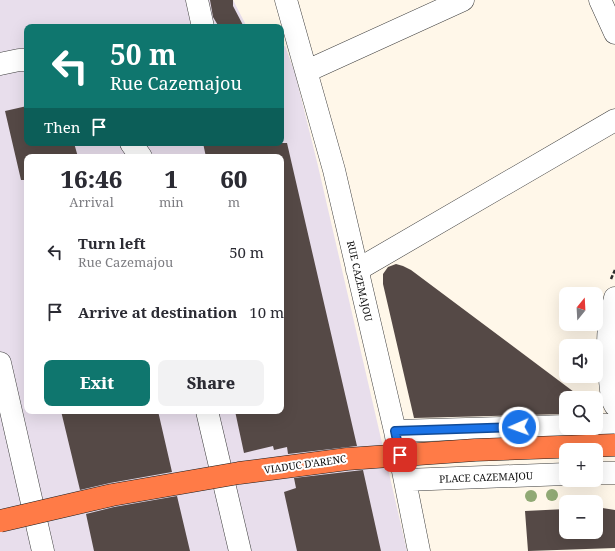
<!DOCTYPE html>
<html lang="en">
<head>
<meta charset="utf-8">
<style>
	body { margin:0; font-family:"Noto Serif",serif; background:#f2f2f3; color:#2b2b33; height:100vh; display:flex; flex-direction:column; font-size:15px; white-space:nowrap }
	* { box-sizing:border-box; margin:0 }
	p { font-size:13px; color:#7c7c81 }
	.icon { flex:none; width:22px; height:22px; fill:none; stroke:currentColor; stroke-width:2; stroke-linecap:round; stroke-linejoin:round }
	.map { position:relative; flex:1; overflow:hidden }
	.drawer { position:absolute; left:24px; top:154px; width:260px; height:260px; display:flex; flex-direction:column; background:#fff; border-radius:8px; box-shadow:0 4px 16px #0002 }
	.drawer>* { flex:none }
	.banner { position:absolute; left:24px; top:24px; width:260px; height:122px; border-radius:8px; box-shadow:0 4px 16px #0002; background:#0f766e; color:#fff; overflow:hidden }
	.needle { width:26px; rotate:18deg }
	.tools { position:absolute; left:559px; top:287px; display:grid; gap:8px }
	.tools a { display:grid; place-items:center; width:44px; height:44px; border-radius:8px; background:#fff; box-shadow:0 4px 16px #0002; font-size:20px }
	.pin { position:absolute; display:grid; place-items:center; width:34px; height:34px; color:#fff; margin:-17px; border-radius:8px; box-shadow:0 2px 6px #0006 }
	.me { position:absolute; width:44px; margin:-22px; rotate:268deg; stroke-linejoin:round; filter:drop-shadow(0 0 3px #0008) }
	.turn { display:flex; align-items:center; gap:14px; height:84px; padding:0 20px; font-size:18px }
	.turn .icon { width:52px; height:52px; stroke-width:2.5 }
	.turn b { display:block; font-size:28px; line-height:34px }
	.then { display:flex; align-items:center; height:38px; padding:0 20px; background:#0003; gap:8px; font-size:15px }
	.eta { display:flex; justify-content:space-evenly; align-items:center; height:68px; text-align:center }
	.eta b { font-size:24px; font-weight:800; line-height:28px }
	.primary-button { display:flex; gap:8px; margin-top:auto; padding:8px 20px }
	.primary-button a { flex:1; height:46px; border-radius:8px; background:#0f766e; color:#fff; font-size:16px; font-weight:800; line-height:46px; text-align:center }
	.primary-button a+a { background:#f2f2f3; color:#2b2b33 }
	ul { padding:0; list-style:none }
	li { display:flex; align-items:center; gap:12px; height:60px; padding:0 20px }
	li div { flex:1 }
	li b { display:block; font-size:15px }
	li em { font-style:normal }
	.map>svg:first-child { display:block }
	.industrial { fill:#e8deec; fill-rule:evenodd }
	.building { fill:#554946 }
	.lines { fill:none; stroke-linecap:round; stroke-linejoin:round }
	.minor-casing { stroke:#3e3e3e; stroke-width:23 }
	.path { stroke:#2d2d2d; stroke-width:2.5; stroke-dasharray:4 2; stroke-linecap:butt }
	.minor { stroke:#fff; stroke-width:22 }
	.highway-bridge-casing { stroke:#1c1c1c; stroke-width:23; stroke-linecap:butt }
	.highway-bridge { stroke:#ff7b47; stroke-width:22 }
	.tree { fill:#90a975 }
	.route-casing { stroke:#114b97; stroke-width:10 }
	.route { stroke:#1a73e8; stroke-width:7 }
	.labels { text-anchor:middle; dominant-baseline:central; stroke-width:4; stroke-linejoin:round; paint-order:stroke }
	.street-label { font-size:10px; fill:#0b0b0b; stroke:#fff }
</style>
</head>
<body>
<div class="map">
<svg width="615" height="551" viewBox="0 0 615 551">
	<rect width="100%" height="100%" fill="#fff7e9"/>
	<path class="industrial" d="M0 0H233L247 27H27V143H281V47L285 46 295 73 318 166 407 551H0ZM27 157H281V411H27Z"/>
	<path class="building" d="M210 0H233V6L244 27H219L213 17Z
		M27 106V143H74L78 157H27V180H21L5 111Z
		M203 143H287L357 446 288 454 287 447 274 450 273 446 244 453 235 411H281V157H206Z
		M396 264 403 266 411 270 582 398H566V414L414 418 383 284V274L388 267Z
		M61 411H158L172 472 110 483 80 490Z
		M363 470 381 551H297L284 492 296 488 294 478Z
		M177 496 190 551H94L86 514 114 507Z
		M596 507 615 510V548L528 551 525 511 566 509V532H596Z"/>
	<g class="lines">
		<g class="minor-casing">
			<path id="minor" d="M197 0 203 27
				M286 0 334 170 395 431 419 551
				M600 0 615 33
				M0 64 19 60H27
				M307 71 463 0
				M131 143 141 157
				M357 270 615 120
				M615 298C604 336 608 362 612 399L615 405
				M0 363 43 551
				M207 411 240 551
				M596 425H615
				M395 431 566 426
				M596 473H615
				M405 480 566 474"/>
		</g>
		<path class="path" d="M611 279 615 270"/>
		<use href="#minor" class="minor"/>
		<g class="highway-bridge-casing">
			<path id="highway-bridge" d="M0 521 112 495 239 473 347 459 475 450 615 445"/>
		</g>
		<use href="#highway-bridge" class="highway-bridge"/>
	</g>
	<g class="tree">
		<circle cx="552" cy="495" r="6"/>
		<circle cx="531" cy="496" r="6"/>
	</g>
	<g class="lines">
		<g class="route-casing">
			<path id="route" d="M400 455 395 431 519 427"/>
		</g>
		<use href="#route" class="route"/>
	</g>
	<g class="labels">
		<g class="street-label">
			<text transform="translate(360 281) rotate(77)">RUE CAZEMAJOU</text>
			<text transform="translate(305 464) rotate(-8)">VIADUC D'ARENC</text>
			<text transform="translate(486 477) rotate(-2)">PLACE CAZEMAJOU</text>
		</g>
	</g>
</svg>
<div class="tools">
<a><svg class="needle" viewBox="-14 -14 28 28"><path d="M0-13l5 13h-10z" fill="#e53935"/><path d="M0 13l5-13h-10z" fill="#7c7c81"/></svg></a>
<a><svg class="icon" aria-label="sound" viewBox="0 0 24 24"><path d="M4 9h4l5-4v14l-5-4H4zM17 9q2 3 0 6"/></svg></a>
<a><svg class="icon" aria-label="search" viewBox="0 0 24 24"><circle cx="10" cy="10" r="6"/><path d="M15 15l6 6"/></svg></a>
<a>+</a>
<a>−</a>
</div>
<div class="pin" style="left:400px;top:455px;background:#d93025"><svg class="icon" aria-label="arrive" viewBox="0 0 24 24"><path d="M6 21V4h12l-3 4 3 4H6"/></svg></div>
<svg class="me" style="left:519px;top:427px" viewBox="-20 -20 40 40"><circle r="17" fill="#1a73e8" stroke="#fff" stroke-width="3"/><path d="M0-11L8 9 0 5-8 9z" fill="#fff"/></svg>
<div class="banner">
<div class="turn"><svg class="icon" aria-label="left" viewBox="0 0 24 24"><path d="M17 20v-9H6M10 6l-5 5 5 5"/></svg><div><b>50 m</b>Rue Cazemajou</div></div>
<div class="then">Then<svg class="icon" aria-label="arrive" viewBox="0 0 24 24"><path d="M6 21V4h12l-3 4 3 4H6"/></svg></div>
</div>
<section class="drawer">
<div class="eta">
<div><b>16:46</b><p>Arrival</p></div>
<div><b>1</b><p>min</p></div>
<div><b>60</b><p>m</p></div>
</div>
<ul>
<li><svg class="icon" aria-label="left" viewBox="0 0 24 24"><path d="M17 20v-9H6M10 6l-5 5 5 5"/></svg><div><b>Turn left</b><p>Rue Cazemajou</p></div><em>50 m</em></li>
<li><svg class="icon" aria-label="arrive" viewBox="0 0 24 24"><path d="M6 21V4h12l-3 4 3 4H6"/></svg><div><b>Arrive at destination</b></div><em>10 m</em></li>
</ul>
<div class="primary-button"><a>Exit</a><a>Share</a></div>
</section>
</div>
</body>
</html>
